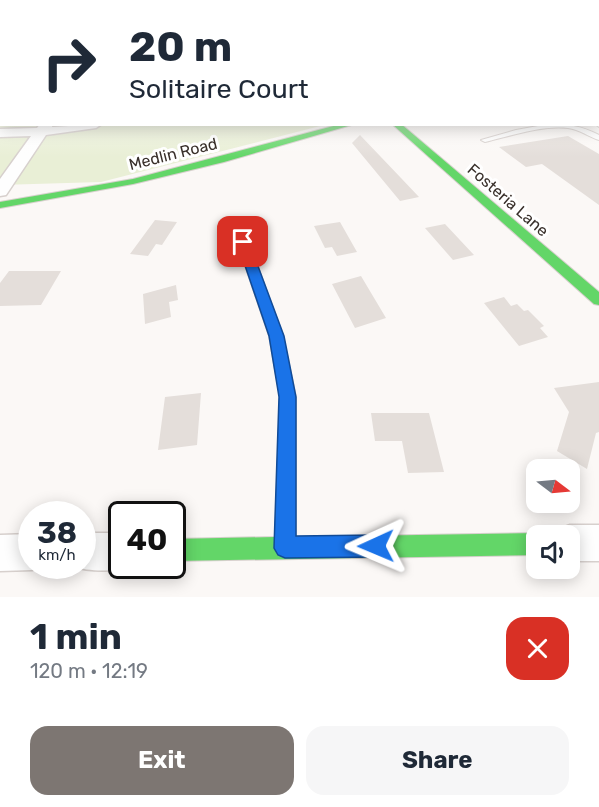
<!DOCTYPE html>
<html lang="en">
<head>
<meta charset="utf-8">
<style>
	body { margin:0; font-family:Rubik,sans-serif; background:#f6f6f7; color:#1f2937; height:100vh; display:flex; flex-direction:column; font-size:22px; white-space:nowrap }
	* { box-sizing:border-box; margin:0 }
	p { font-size:20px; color:#747a83 }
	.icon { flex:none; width:33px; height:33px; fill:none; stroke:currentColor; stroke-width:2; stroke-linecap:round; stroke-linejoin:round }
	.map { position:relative; height:597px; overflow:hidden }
	.sheet { display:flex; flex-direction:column; background:#fff; flex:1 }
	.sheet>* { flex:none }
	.top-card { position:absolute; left:0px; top:0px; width:600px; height:126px; box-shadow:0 3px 15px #0003; background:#fff; color:#1f2937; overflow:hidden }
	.needle { width:39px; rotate:106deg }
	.fabs { position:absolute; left:526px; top:459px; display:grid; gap:12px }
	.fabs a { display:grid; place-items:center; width:54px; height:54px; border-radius:12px; background:#fff; box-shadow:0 3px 15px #0003; font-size:30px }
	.speed { position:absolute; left:18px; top:501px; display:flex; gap:12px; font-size:30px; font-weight:700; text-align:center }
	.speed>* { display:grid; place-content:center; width:78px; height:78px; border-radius:50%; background:#fff; box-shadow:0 3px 15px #0003; line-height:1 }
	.speed small { font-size:15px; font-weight:400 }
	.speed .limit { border:3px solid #111; border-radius:9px; background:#fff; color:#111 }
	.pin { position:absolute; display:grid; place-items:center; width:51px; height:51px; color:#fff; margin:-26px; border-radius:12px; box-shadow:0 3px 9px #0006 }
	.me { position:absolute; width:66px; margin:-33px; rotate:269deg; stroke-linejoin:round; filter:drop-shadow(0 0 4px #0008) }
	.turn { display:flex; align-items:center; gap:21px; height:126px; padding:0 30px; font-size:27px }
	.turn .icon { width:78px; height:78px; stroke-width:2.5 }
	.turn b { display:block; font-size:42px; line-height:51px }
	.round { display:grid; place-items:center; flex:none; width:63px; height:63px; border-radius:18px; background:#f6f6f7 }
	.summary { display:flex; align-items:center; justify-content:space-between; height:102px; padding:0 30px }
	h1 { font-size:36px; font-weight:700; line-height:45px }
	.primary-button { display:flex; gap:12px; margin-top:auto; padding:12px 30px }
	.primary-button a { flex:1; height:69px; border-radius:18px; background:#7d7672; color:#fff; font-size:24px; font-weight:700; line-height:69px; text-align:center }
	.primary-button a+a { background:#f6f6f7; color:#1f2937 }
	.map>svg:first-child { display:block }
	.green { fill:#e9efd6 }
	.building { fill:#e4deda }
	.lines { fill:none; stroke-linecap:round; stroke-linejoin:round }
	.lane-casing { stroke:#d7d0cd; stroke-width:2 }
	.street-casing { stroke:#d7d0cd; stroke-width:3 }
	.fast-casing { stroke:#d7d0cd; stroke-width:2 }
	.lane { fill:#fefefe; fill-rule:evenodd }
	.street { fill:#fefefe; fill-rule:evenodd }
	.fast { fill:#63d668; fill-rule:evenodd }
	.route { fill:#1a73e8; stroke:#114b97; stroke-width:1.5 }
	.labels { text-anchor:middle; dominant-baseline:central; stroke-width:6; stroke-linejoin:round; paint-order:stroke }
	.far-street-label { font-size:16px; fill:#39302b; stroke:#fff }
</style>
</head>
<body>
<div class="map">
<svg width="599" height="597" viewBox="0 0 599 597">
	<rect width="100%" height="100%" fill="#fbf8f6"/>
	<path class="green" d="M0 73 2 124 324 125 101 182 0 185Z"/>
	<path class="building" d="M360 135 401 178 419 197 400 201 352 143Z
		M568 136 599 154V205L542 164 526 167 499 147Z
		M155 220 177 222 162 245 156 244 148 256 130 254Z
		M340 222 357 252 337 256 332 247 325 248 314 226Z
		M445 224 474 255 453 260 425 228Z
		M9 271H61L41 305 0 306V283Z
		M361 276 386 318 355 328 332 284Z
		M176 285 178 300 169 302 171 317 145 324 143 294Z
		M504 297 511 306 517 304 524 311 528 310 544 326 540 328 548 337 519 346 484 303Z
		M599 382V432L596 433 587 469 557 451 569 412 554 388Z
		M201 393 197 445 158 450 165 397Z
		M371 413H429L444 472 408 473 402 441H375Z"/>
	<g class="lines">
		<g class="lane-casing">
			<path id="lane" d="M598 107H599V111H598Z
				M599 122V127L595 124H598Z
				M549 124C568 124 582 126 599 135V140C589 137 579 129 568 128 541 125 511 136 485 142L481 140 516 130Z"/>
		</g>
		<g class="street-casing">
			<path id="street" d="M0 73H2V79H0Z
				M598 73H599V77H598Z
				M40 124H53L52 127 102 124 96 128 46 135 6 195 0 196V179L31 136 0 137V129L37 128Z
				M570 525H599V561H570V536H555L557 530Z
				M82 533H122V566H131C115 572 89 572 73 566H82Z
				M32 534V566H43L32 570 0 571V535Z"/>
		</g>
		<g class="fast-casing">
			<path id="fast" d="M341 124H355L224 162 133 184 0 208V202L133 179Z
				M392 124H401L599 292V305L594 304Z
				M243 238 249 242 283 336 296 397V537L537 533 543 536H537V555L172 561V539L275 537 280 397 269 336 237 242Z"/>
		</g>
		<use href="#lane" class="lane"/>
		<use href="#street" class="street"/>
		<use href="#fast" class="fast"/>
	</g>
	<linearGradient id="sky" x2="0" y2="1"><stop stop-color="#8db6e0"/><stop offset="0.46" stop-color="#fdfcfb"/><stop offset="1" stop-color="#fdfcfb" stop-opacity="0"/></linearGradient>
	<rect width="599" height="157" fill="url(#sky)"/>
	<path class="route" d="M243 238 249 242 284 336 296 397V536L376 535 384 538 387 546 384 554 376 557 285 558 278 555 274 548 279 397 269 336 237 242Z"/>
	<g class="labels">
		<g class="far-street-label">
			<text transform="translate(173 154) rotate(-14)">Medlin Road</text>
			<text transform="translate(508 200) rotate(41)">Fosteria Lane</text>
		</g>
	</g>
</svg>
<div class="fabs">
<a><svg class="needle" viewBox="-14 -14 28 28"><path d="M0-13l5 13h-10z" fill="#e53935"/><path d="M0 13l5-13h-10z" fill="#747a83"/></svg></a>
<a><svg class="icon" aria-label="sound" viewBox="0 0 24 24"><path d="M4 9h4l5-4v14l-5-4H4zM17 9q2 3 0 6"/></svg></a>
</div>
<div class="speed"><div>38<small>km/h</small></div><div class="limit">40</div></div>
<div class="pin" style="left:243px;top:242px;background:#d93025"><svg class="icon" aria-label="arrive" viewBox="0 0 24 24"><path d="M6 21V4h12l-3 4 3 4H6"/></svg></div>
<svg class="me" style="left:376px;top:546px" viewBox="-20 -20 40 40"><path d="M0-17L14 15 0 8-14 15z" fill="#1a73e8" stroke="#fff" stroke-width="4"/></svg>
<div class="top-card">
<div class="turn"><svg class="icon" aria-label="right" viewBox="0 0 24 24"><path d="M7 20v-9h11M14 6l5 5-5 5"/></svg><div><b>20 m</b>Solitaire Court</div></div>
</div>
</div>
<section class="sheet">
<div class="summary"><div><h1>1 min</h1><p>120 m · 12:19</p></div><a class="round" style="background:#d93025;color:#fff"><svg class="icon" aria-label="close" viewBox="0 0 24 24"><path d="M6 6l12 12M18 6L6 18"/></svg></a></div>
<div class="primary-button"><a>Exit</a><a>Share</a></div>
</section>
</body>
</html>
